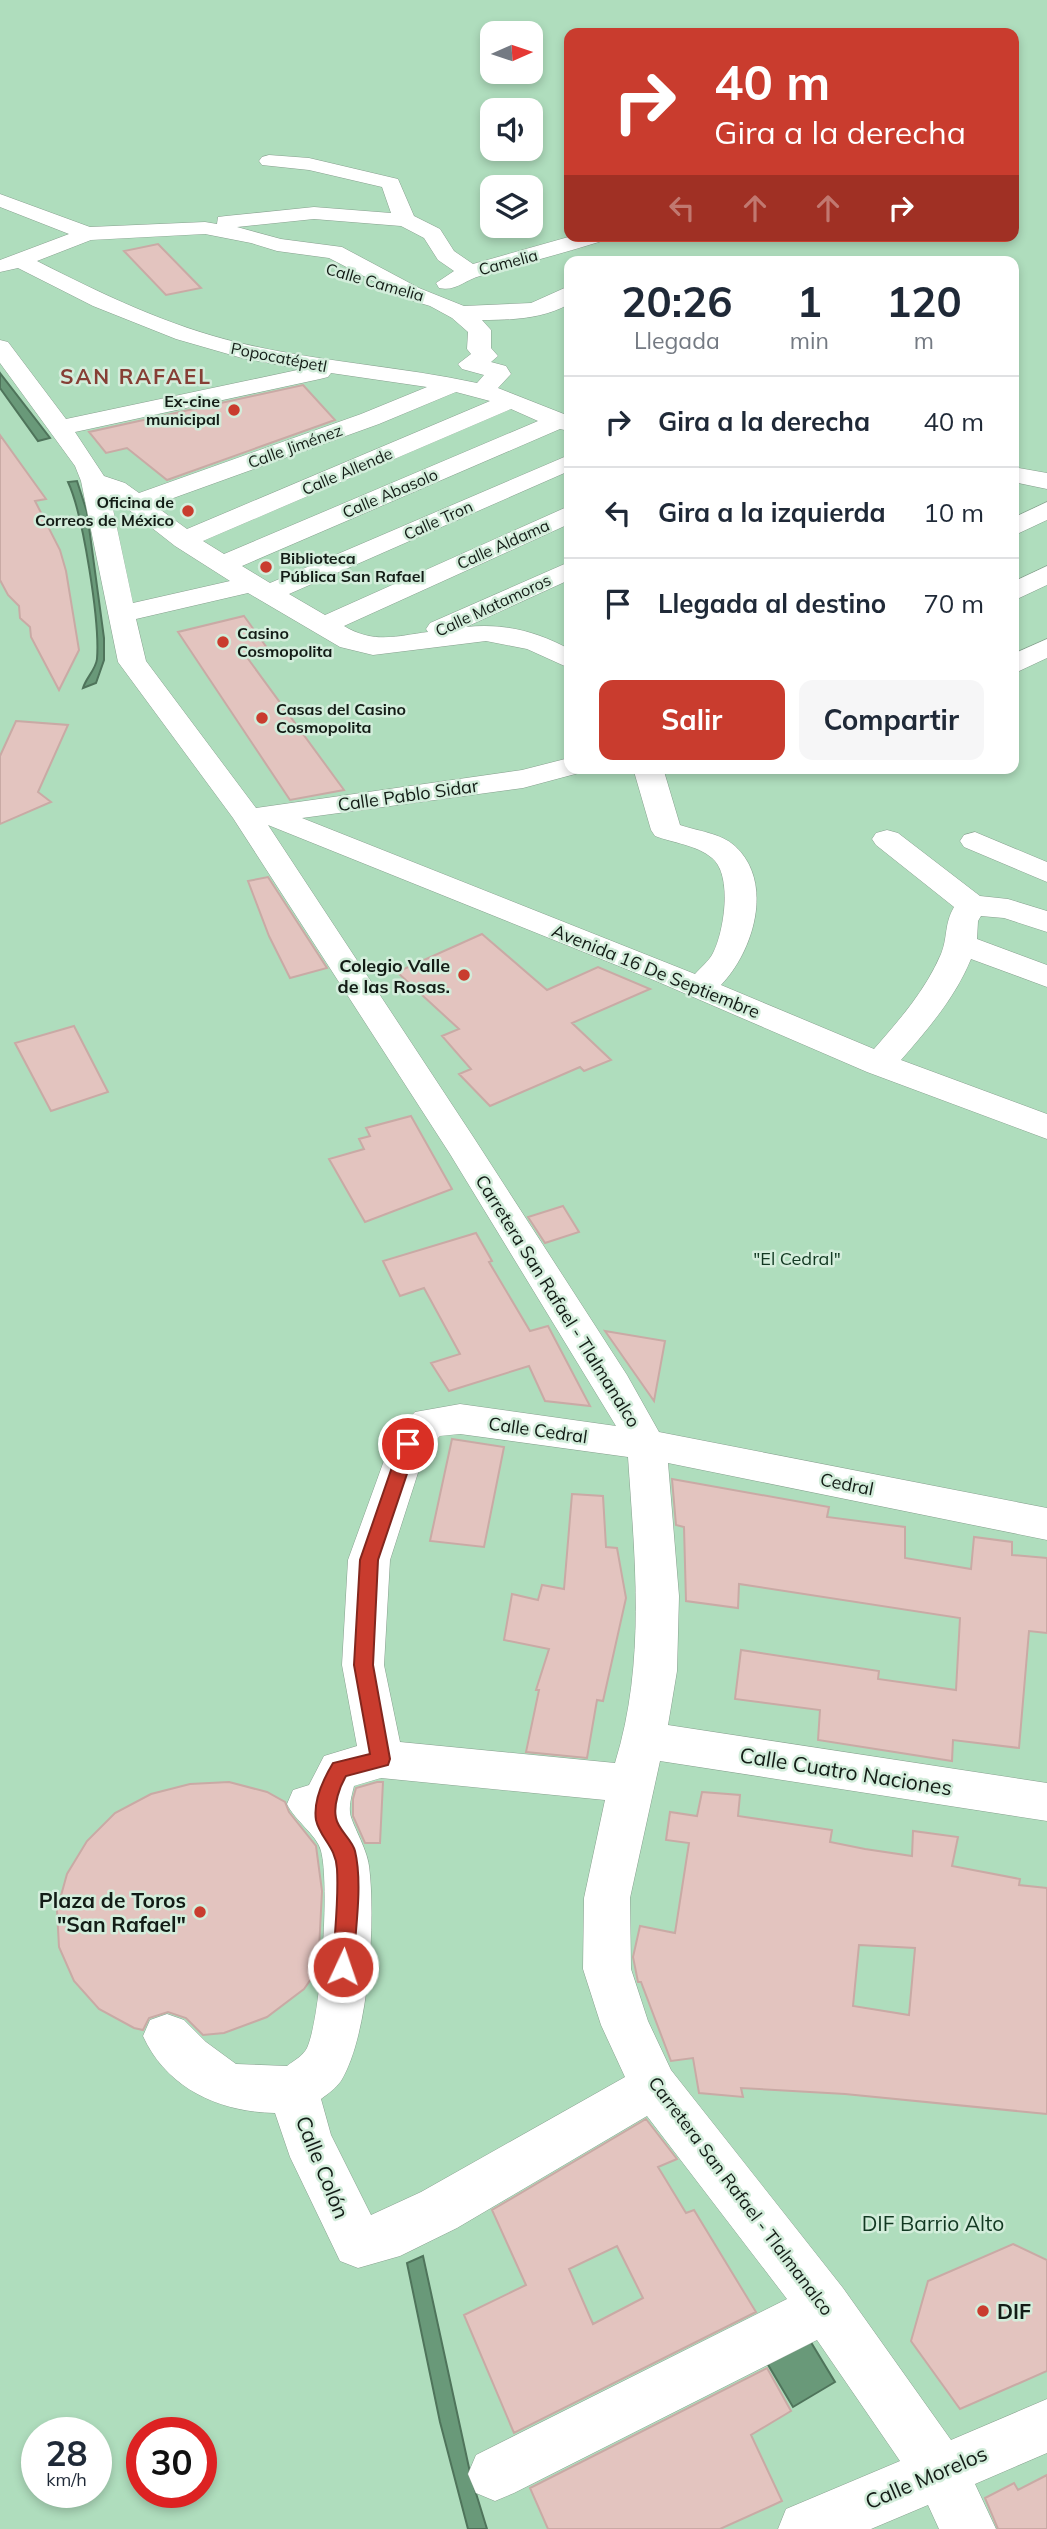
<!DOCTYPE html>
<html lang="es">
<head>
<meta charset="utf-8">
<style>
	body { margin:0; font-family:Mulish,sans-serif; background:#f6f6f7; color:#1f2937; height:100vh; display:flex; flex-direction:column; font-size:26px; white-space:nowrap }
	* { box-sizing:border-box; margin:0 }
	p { font-size:23px; color:#747a83 }
	.icon { flex:none; width:38px; height:38px; fill:none; stroke:currentColor; stroke-width:2; stroke-linecap:round; stroke-linejoin:round }
	.map { position:relative; flex:1; overflow:hidden }
	.details { position:absolute; left:564px; top:256px; width:455px; height:518px; display:flex; flex-direction:column; background:#fff; border-radius:14px; box-shadow:0 4px 10px #0003 }
	.details>* { flex:none }
	.top-card { position:absolute; left:564px; top:28px; width:455px; height:214px; border-radius:14px; box-shadow:0 4px 10px #0003; background:#c93c2e; color:#fff; overflow:hidden }
	.needle { width:46px; rotate:87deg }
	.fabs { position:absolute; left:480px; top:21px; display:grid; gap:14px }
	.fabs a { display:grid; place-items:center; width:63px; height:63px; border-radius:14px; background:#fff; box-shadow:0 4px 10px #0003; font-size:35px }
	.speed { position:absolute; left:21px; top:2417px; display:flex; gap:14px; font-size:35px; font-weight:700; text-align:center }
	.speed>* { display:grid; place-content:center; width:91px; height:91px; border-radius:50%; background:#fff; box-shadow:0 4px 10px #0003; line-height:1 }
	.speed small { font-size:18px; font-weight:400 }
	.speed .limit { border:10px solid #d22; background:#fff; color:#111 }
	.pin { position:absolute; display:grid; place-items:center; width:60px; height:60px; color:#fff; margin:-30px; border:4px solid #fff; border-radius:50%; box-shadow:0 2px 7px #0007 }
	.me { position:absolute; width:77px; margin:-38px; rotate:3deg; stroke-linejoin:round; filter:drop-shadow(0 0 5px #0008) }
	.turn { display:flex; align-items:center; gap:24px; height:147px; padding:0 35px; font-size:32px }
	.turn .icon { width:91px; height:91px; stroke-width:2.5 }
	.turn b { display:block; font-size:49px; line-height:60px }
	.lanes { display:flex; align-items:center; height:66px; padding:0 35px; background:#0003; justify-content:center; gap:35px; direction:ltr }
	.lanes .off { opacity:.35 }
	.eta { display:flex; justify-content:space-evenly; align-items:center; height:119px; text-align:center }
	.eta b { font-size:42px; font-weight:700; line-height:49px }
	.primary-button { display:flex; gap:14px; margin-top:auto; padding:14px 35px }
	.primary-button a { flex:1; height:80px; border-radius:14px; background:#c93c2e; color:#fff; font-size:28px; font-weight:700; line-height:80px; text-align:center }
	.primary-button a+a { background:#f6f6f7; color:#1f2937 }
	ul { padding:0; list-style:none }
	li { display:flex; align-items:center; gap:21px; height:91px; padding:0 35px; border-top:2px solid #e0e1e3 }
	li div { flex:1 }
	li b { display:block; font-size:26px }
	li em { font-style:normal }
	.map>svg:first-child { display:block }
	.green { fill:#afddbd; fill-rule:evenodd }
	.water { fill:#699979; stroke:#4f745b; stroke-width:2 }
	.building { fill:#e3c4bf; stroke:#c9aaa5; stroke-width:2; fill-rule:evenodd }
	.lines { fill:none; stroke-linecap:round; stroke-linejoin:round }
	.minor-casing { stroke:#88a08f; stroke-width:1 }
	.minor { fill:#fff; fill-rule:evenodd }
	.route { fill:#c93c2e; stroke:#83271e; stroke-width:2 }
	.poi-dot { fill:#c93c2e; stroke:#d3eddb; stroke-width:2.5 }
	.labels { text-anchor:middle; dominant-baseline:central; stroke-width:5; stroke-linejoin:round; paint-order:stroke }
	.far-street-label { font-size:16px; fill:#131c16; stroke:#d3eddb }
	.far-poi-label { font-size:16px; font-weight:bold; fill:#131c16; stroke:#d3eddb; text-anchor:start }
	.street-label { font-size:18px; fill:#131c16; stroke:#d3eddb }
	.poi-label { font-size:18px; font-weight:bold; fill:#131c16; stroke:#d3eddb; text-anchor:end }
	.park-label { font-size:18px; fill:#113821; stroke:#d3eddb }
	.far-district-label { font-size:21px; font-weight:bold; letter-spacing:2px; fill:#863f35; stroke:#d3eddb }
	.near-street-label { font-size:21px; fill:#131c16; stroke:#d3eddb }
	.near-poi-label { font-size:21px; font-weight:bold; fill:#131c16; stroke:#d3eddb; text-anchor:end }
	.near-park-label { font-size:21px; fill:#113821; stroke:#d3eddb }
</style>
</head>
<body>
<div class="map">
<svg width="1047" height="2529" viewBox="0 0 1047 2529">
	<rect width="100%" height="100%" fill="#d3eddb"/>
	<path class="green" d="M0 0H1047V2529H0ZM492 33H530V72H492ZM569 33H1013V236H569ZM492 110H530V149H492ZM492 187H530V226H492ZM569 261H1013V768H569ZM37 2432H96V2492H37ZM142 2432H201V2492H142Z"/>
	<path class="water" d="M0 373 50 438 38 441 0 388Z
		M77 481 87 512 104 638V660L96 683 83 688C86 678 96 669 97 659 100 622 83 514 68 482Z
		M423 2256 471 2477 487 2529H468L440 2422 407 2263Z
		M809 2339 835 2382 793 2407 767 2363Z"/>
	<path class="building" d="M158 244 201 288 166 295 124 251Z
		M303 385 335 420 167 480 127 448 106 453 89 432Z
		M0 435 46 499 35 501 60 550 66 571 79 650 59 690 31 637 30 627 20 618 19 606 8 595 0 580Z
		M244 616 270 652 246 656 344 790 290 800 178 632Z
		M16 721 68 725 38 792 51 802 0 824V756Z
		M268 877 327 968 290 978 269 936 248 881Z
		M482 934 547 990 598 967 650 989 572 1023 611 1060 584 1071 580 1067 490 1106 459 1074 471 1069 442 1036 459 1029 397 972Z
		M74 1026 108 1092 51 1111 15 1043Z
		M411 1116 452 1189 365 1222 329 1159 364 1149 359 1139 370 1136 366 1128Z
		M563 1206 579 1232 545 1243 528 1217Z
		M476 1233 492 1261 489 1262 530 1331 548 1326 590 1406 545 1401 529 1366 449 1391 431 1363 460 1354 424 1288 400 1296 383 1261Z
		M605 1331 665 1341 654 1401Z
		M452 1439 504 1447 484 1547 430 1541Z
		M672 1479 829 1507 827 1517 905 1527V1558L971 1569 974 1537 1012 1542V1555L1047 1558V1633L1029 1631 1019 1748 953 1740 952 1761 818 1740 820 1710 735 1699 741 1650 879 1671 878 1679 956 1690 960 1618 739 1584 738 1608 686 1601 684 1527 676 1525Z
		M572 1494 603 1496 606 1547 617 1548 626 1598 603 1701 597 1700 587 1758 526 1752 539 1690H536L549 1649 504 1640 512 1594 538 1600 542 1585 564 1589Z
		M229 1782 267 1792 285 1802 289 1812 316 1846 322 1891 318 1969 304 1989 267 2017 224 2033 203 2035 186 2018 168 2012 149 2018 143 2030 134 2028 99 2009 74 1981 59 1947 57 1910 67 1874 87 1841 115 1813 151 1794 190 1784Z
		M377 1782H383L380 1843H365L353 1816V1799L356 1788Z
		M702 1792 740 1795 738 1816 832 1830 830 1842 865 1849 912 1856 913 1831 958 1837 952 1866 1020 1879 1019 1885 1047 1888V2114L845 2094 741 2088 743 2097 699 2093 693 2058 671 2061 641 1982H638L633 1957 640 1926 675 1933 689 1843 666 1840 670 1812 697 1816ZM859 1945 915 1948 909 2015 853 2006Z
		M646 2119 677 2159 658 2167 686 2213 694 2210 756 2312 514 2433 464 2315 526 2285 492 2210ZM617 2246 643 2298 593 2324 569 2269Z
		M1013 2244 1047 2260V2371L960 2409 911 2341 928 2281Z
		M767 2368 791 2411 751 2435 782 2501 720 2529H548L530 2488Z
		M1047 2475V2529H998L985 2498 1014 2483 1018 2490Z"/>
	<g class="lines">
		<g class="minor-casing">
			<path id="minor" d="M269 155 309 158 398 179 414 216 440 229 454 251 473 264 572 236H605L602 241C561 254 521 264 480 276 465 280 455 292 439 288L436 283 454 271 438 260 424 238 401 226 314 219 237 227 281 239 342 247 419 288 464 306 531 303 569 286V304C543 319 511 320 482 320L491 330V348L498 356 491 362 506 366 511 374 498 388 569 416V431L560 429 242 566 270 583 569 455V471L289 594 325 615 569 506V524L344 626C374 644 396 636 428 632L426 629 430 623 569 562V580L466 627C503 623 536 631 569 649V668L527 649 486 641 373 655 340 647 248 593 136 619 146 661 256 808 522 770 569 758V768H583L579 773 523 788 302 818 695 974C701 967 709 961 713 953 724 932 733 875 712 858 697 845 673 843 655 836L651 830 633 768H663L680 825C697 831 721 833 735 846 775 883 753 952 721 985L874 1049C900 1019 925 991 941 954 948 937 944 924 954 907L876 845 872 839 876 833 887 830 898 833 980 896 1008 899 1047 911V932L1004 918 981 916 978 921 977 939 1047 965V987L971 959C955 998 928 1029 901 1060L1047 1114V1139L867 1072 656 981 268 825 474 1138 627 1375 659 1432 1047 1508V1540L668 1463 679 1596 677 1671 668 1725 1047 1783V1821L660 1761 630 1898 631 1969 648 2021 671 2070 843 2288 951 2440 1047 2399V2453L975 2484 996 2529H939L928 2505 871 2529H778L786 2509 900 2461 817 2340 514 2493 495 2501 476 2493 468 2474 476 2455 787 2299 647 2116 457 2228 400 2256 358 2268 340 2261 290 2157 275 2113C220 2112 167 2089 143 2036L150 2020 167 2014 184 2020 206 2042 236 2064 287 2066C293 2061 303 2056 307 2048 321 2017 330 1884 321 1851 317 1835 295 1821 287 1804L293 1790 309 1785 324 1756 357 1746 342 1665 348 1560 394 1433 415 1412 460 1404 616 1426 450 1154 233 818 118 662 81 481 75 466 0 363V340L8 342 66 419 302 369 242 358 176 339 93 306 18 268 0 272V260L69 234 0 207V194L90 227 205 222 217 224 218 217 226 216 314 207 391 213 382 187 309 170 262 165 259 161 262 157ZM205 234 251 243 277 251 329 258 379 284 381 291 430 306 452 318 468 332 467 349 471 354 458 364 462 369 484 375 477 383C399 366 318 362 240 343 168 326 102 294 37 261L91 240ZM331 373 427 387 361 414 139 493 125 483 104 476 75 432 320 379 328 377ZM456 392 490 401 187 529 154 505 379 424ZM511 409 538 421 224 554 203 541ZM110 495 175 546 230 581 133 603ZM460 1434 628 1457C635 1561 646 1663 615 1763L400 1742 384 1665 390 1560 425 1451 440 1436ZM381 1778 605 1800 584 1898 583 1969 601 2025 625 2077 421 2192 371 2215 331 2135 321 2099C328 2094 336 2088 341 2081 369 2035 376 1920 369 1866 367 1848 350 1821 350 1812 349 1804 352 1794 354 1786Z
				M1013 467 1047 473V489L1013 482Z
				M1047 502V520L1013 536V518Z
				M1047 566V585L1013 601V582Z
				M1047 639V658L1013 674V654Z
				M975 832 1047 862V882L964 847 960 841 964 835Z"/>
		</g>
		<use href="#minor" class="minor"/>
	</g>
	<path class="route" d="M408 1437 414 1439 417 1444 378 1560 373 1665 390 1759 388 1765 346 1776C340 1786 333 1805 336 1818 338 1830 352 1839 355 1851 363 1884 355 1933 353 1967L350 1974 343 1976 336 1974 333 1967C334 1935 339 1901 337 1869 336 1847 320 1838 316 1820 313 1801 324 1778 333 1763L370 1754 354 1665 360 1560 400 1444 402 1439Z"/>
	<g class="poi-dot">
		<circle cx="234" cy="410" r="7"/>
		<circle cx="188" cy="511" r="7"/>
		<circle cx="266" cy="567" r="7"/>
		<circle cx="223" cy="642" r="7"/>
		<circle cx="262" cy="718" r="7"/>
		<circle cx="464" cy="975" r="7"/>
		<circle cx="200" cy="1912" r="7"/>
		<circle cx="983" cy="2311" r="7"/>
	</g>
	<g class="labels">
		<g class="far-street-label">
			<text transform="translate(508 262) rotate(-15)">Camelia</text>
			<text transform="translate(375 282) rotate(16)">Calle Camelia</text>
			<text transform="translate(279 357) rotate(11)">Popocatépetl</text>
			<text transform="translate(295 446) rotate(-20)">Calle Jiménez</text>
			<text transform="translate(347 471) rotate(-23)">Calle Allende</text>
			<text transform="translate(390 493) rotate(-23)">Calle Abasolo</text>
			<text transform="translate(438 520) rotate(-24)">Calle Tron</text>
			<text transform="translate(503 544) rotate(-24)">Calle Aldama</text>
			<text transform="translate(493 605) rotate(-25)">Calle Matamoros</text>
		</g>
		<g class="far-poi-label">
			<text x="220" y="401" text-anchor="end">Ex-cine<tspan x="220" dy="18">municipal</tspan></text>
			<text x="174" y="502" text-anchor="end">Oficina de<tspan x="174" dy="18">Correos de México</tspan></text>
			<text x="280" y="558">Biblioteca<tspan x="280" dy="18">Pública San Rafael</tspan></text>
			<text x="237" y="633">Casino<tspan x="237" dy="18">Cosmopolita</tspan></text>
			<text x="276" y="709">Casas del Casino<tspan x="276" dy="18">Cosmopolita</tspan></text>
		</g>
		<g class="street-label">
			<text transform="translate(408 795) rotate(-8)">Calle Pablo Sidar</text>
			<text transform="translate(656 971) rotate(22)">Avenida 16 De Septiembre</text>
			<text transform="translate(558 1301) rotate(58)">Carretera San Rafael - Tlalmanalco</text>
			<text transform="translate(538 1430) rotate(8)">Calle Cedral</text>
			<text transform="translate(847 1484) rotate(11)">Cedral</text>
			<text transform="translate(741 2196) rotate(53)">Carretera San Rafael - Tlalmanalco</text>
		</g>
		<g class="poi-label">
			<text x="450" y="965">Colegio Valle<tspan x="450" dy="21">de las Rosas.</tspan></text>
		</g>
		<g class="park-label">
			<text x="797" y="1258">"El Cedral"</text>
		</g>
		<g class="far-district-label">
			<text x="136" y="376">SAN RAFAEL</text>
		</g>
		<g class="near-street-label">
			<text transform="translate(846 1771) rotate(9)">Calle Cuatro Naciones</text>
			<text transform="translate(323 2167) rotate(68)">Calle Colón</text>
			<text transform="translate(926 2477) rotate(-23)">Calle Morelos</text>
		</g>
		<g class="near-poi-label">
			<text x="186" y="1900">Plaza de Toros<tspan x="186" dy="24">"San Rafael"</tspan></text>
			<text x="997" y="2311" text-anchor="start">DIF</text>
		</g>
		<g class="near-park-label">
			<text x="933" y="2223">DIF Barrio Alto</text>
		</g>
	</g>
</svg>
<div class="fabs">
<a><svg class="needle" viewBox="-14 -14 28 28"><path d="M0-13l5 13h-10z" fill="#e53935"/><path d="M0 13l5-13h-10z" fill="#747a83"/></svg></a>
<a><svg class="icon" aria-label="sound" viewBox="0 0 24 24"><path d="M4 9h4l5-4v14l-5-4H4zM17 9q2 3 0 6"/></svg></a>
<a><svg class="icon" aria-label="layers" viewBox="0 0 24 24"><path d="M12 4l9 5-9 5-9-5zM3 14l9 5 9-5"/></svg></a>
</div>
<div class="speed"><div>28<small>km/h</small></div><div class="limit">30</div></div>
<div class="pin" style="left:408px;top:1444px;background:#d93025"><svg class="icon" aria-label="arrive" viewBox="0 0 24 24"><path d="M6 21V4h12l-3 4 3 4H6"/></svg></div>
<svg class="me" style="left:343px;top:1967px" viewBox="-20 -20 40 40"><circle r="17" fill="#c93c2e" stroke="#fff" stroke-width="3"/><path d="M0-11L8 9 0 5-8 9z" fill="#fff"/></svg>
<div class="top-card">
<div class="turn"><svg class="icon" aria-label="right" viewBox="0 0 24 24"><path d="M7 20v-9h11M14 6l5 5-5 5"/></svg><div><b>40 m</b>Gira a la derecha</div></div>
<div class="lanes"><svg class="icon off" aria-label="left" viewBox="0 0 24 24"><path d="M17 20v-9H6M10 6l-5 5 5 5"/></svg><svg class="icon off" aria-label="ahead" viewBox="0 0 24 24"><path d="M12 20V5M6 11l6-6 6 6"/></svg><svg class="icon off" aria-label="ahead" viewBox="0 0 24 24"><path d="M12 20V5M6 11l6-6 6 6"/></svg><svg class="icon" aria-label="right" viewBox="0 0 24 24"><path d="M7 20v-9h11M14 6l5 5-5 5"/></svg></div>
</div>
<section class="details">
<div class="eta">
<div><b>20:26</b><p>Llegada</p></div>
<div><b>1</b><p>min</p></div>
<div><b>120</b><p>m</p></div>
</div>
<ul>
<li><svg class="icon" aria-label="right" viewBox="0 0 24 24"><path d="M7 20v-9h11M14 6l5 5-5 5"/></svg><div><b>Gira a la derecha</b></div><em>40 m</em></li>
<li><svg class="icon" aria-label="left" viewBox="0 0 24 24"><path d="M17 20v-9H6M10 6l-5 5 5 5"/></svg><div><b>Gira a la izquierda</b></div><em>10 m</em></li>
<li><svg class="icon" aria-label="arrive" viewBox="0 0 24 24"><path d="M6 21V4h12l-3 4 3 4H6"/></svg><div><b>Llegada al destino</b></div><em>70 m</em></li>
</ul>
<div class="primary-button"><a>Salir</a><a>Compartir</a></div>
</section>
</div>
</body>
</html>
